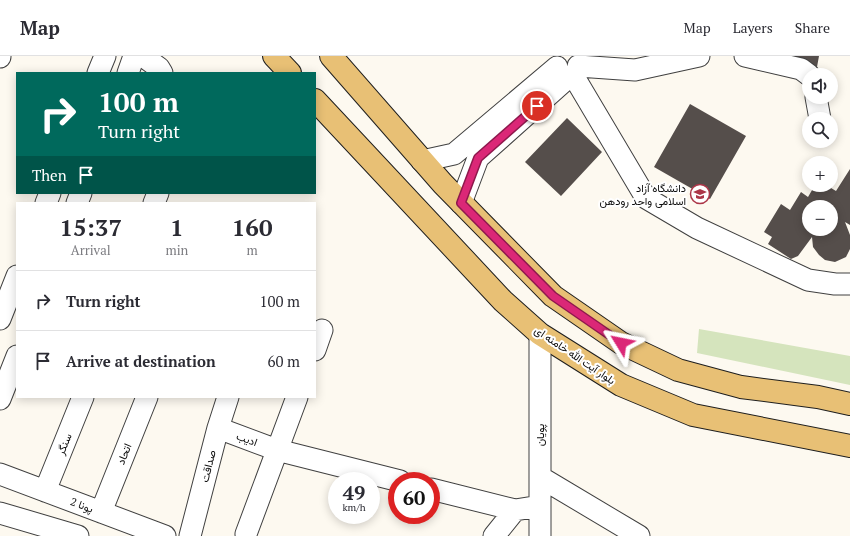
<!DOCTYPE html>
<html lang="en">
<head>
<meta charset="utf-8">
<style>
	body { margin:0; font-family:"PT Serif",Vazirmatn,serif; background:#f2f2f3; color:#2b2b33; height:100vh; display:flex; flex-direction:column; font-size:15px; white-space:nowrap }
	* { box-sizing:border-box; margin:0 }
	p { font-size:13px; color:#7c7c81 }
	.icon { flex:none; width:22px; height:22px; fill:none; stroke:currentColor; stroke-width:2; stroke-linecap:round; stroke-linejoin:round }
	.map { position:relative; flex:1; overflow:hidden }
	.panel { position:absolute; left:16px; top:146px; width:300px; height:196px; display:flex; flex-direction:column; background:#fff; border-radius:0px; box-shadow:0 2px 10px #0003 }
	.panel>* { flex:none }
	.guide { position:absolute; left:16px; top:16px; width:300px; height:122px; border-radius:0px; box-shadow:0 2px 10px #0003; background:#00695c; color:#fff; overflow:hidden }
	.fabs { position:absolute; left:802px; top:12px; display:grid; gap:8px }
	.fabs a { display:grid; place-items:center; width:36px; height:36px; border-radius:50%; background:#fff; box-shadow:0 2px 10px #0003; font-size:20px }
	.speed { position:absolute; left:328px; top:416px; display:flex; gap:8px; font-size:20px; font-weight:700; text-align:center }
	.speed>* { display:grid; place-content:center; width:52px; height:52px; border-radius:50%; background:#fff; box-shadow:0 2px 10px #0003; line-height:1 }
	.speed small { font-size:10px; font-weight:400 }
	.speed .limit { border:6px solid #d22; background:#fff; color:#111 }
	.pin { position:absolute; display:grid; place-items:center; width:34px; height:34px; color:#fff; margin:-17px; border:2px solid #fff; border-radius:50%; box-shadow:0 1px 4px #0007 }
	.me { position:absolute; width:44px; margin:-22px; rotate:305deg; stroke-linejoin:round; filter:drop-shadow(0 0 3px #0008) }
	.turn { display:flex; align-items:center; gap:14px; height:84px; padding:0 16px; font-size:18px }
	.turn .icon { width:52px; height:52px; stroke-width:2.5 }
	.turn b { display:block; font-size:28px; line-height:34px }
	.then { display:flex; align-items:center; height:38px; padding:0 16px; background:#0003; gap:8px; font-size:15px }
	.eta { display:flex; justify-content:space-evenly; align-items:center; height:68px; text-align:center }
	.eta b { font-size:24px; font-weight:800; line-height:28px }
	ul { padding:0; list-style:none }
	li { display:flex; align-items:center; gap:12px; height:60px; padding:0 16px; border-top:1px solid #e1e1e2 }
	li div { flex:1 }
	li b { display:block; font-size:15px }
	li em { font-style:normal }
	header { display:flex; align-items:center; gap:24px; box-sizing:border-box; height:56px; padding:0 20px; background:#fff; border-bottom:1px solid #e1e1e2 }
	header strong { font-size:19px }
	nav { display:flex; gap:22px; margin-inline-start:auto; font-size:14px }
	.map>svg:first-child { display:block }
	.green { fill:#d5e4bd }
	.building { fill:#554e4b; fill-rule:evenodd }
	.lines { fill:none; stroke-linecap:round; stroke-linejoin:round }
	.minor-casing { stroke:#404040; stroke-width:23 }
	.major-casing { stroke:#1e1e1e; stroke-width:24 }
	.minor { stroke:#fff; stroke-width:21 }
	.major { stroke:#e8c075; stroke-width:22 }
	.route-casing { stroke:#8e194d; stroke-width:10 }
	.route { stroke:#db2777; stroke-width:7 }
	.labels { text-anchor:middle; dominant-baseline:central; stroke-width:4; stroke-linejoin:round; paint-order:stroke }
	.poi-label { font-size:11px; fill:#0d0d0d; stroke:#fff; text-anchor:end }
	.street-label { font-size:11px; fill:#0d0d0d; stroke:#fff }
</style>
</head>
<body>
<header>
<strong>Map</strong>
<nav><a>Map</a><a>Layers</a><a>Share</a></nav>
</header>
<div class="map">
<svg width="850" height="480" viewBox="0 0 850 480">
	<rect width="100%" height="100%" fill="#fdf9f0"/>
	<path class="green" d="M699 273 850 300V329L697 297Z"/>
	<path class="building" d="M782 0H819L817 11 781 4Z
		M690 48 746 80 710 143 654 111Z
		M567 62 602 96 561 140 525 106Z
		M850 113V169L845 166 850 179V193L846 201 835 206 825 204 819 199 813 191 812 181 798 200 791 203 768 188 772 181 764 176 781 148 790 154 801 136 808 141 815 129H826L836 135ZM809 151H831V173H809Z"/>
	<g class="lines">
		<g class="minor-casing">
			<path id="minor" d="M143 0 159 12 162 17
				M745 0 801 13 809 19
				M0 1V0
				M578 10 635 14 699 0
				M98 17 105 0
				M128 17 134 0
				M573 19 646 142 697 172 808 224 835 228H850
				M816 41 820 63
				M422 105 454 98 557 11
				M46 147 50 137
				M77 147 81 137
				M154 147 158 137
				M461 147 478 102 570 20
				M0 263 17 220
				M315 294 322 274
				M0 343 17 300
				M218 372 277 394 400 425
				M0 418 165 480
				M540 421 639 480
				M431 433 515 454 540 450
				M45 435 83 341
				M101 456 147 341
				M0 457 78 480
				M246 478 297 341
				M190 480 218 372 228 341
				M494 480 515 454
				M540 480V278"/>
		</g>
		<g class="major-casing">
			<path id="major" d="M274 0 290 17
				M331 0 443 128 553 240 621 287 678 314 741 331 818 341 850 348
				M315 44 503 245 540 278 621 329 693 359 850 390"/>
		</g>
		<use href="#minor" class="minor"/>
		<use href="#major" class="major"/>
	</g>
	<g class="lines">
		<g class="route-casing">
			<path id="route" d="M537 50 478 102 461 147 553 240 621 287"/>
		</g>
		<use href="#route" class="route"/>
	</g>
	<defs>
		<g id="university-ring" transform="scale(1)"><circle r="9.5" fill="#fff" stroke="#ac3648" stroke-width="1.5"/><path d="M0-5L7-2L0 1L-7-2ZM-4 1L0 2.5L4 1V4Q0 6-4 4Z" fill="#ac3648"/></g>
	</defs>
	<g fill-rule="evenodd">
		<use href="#university-ring" x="700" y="138"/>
	</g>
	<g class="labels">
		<g class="poi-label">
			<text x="686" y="132">دانشگاه آزاد<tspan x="686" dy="13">اسلامی واحد رودهن</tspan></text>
		</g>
		<g class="street-label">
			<text transform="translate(575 299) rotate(34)">بلوار آیت الله خامنه ای</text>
			<text transform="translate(540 379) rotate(-90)">پویان</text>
			<text transform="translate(247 383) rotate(20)">ادیب</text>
			<text transform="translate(64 388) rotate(-68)">سنگر</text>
			<text transform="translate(124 398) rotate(-68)">اتحاد</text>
			<text transform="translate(208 410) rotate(-76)">صداقت</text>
			<text transform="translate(82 449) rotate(21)">پونا 2</text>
		</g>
	</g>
</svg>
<div class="fabs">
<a><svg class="icon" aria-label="sound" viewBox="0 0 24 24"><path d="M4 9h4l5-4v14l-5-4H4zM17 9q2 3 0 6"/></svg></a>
<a><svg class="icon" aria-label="search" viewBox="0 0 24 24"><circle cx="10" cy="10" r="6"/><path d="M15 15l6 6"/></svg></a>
<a>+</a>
<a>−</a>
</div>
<div class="speed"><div>49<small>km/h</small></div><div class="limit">60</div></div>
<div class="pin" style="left:537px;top:50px;background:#d93025"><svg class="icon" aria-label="arrive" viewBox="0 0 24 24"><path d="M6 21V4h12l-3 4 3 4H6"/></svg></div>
<svg class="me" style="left:621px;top:287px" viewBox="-20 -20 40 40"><path d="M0-17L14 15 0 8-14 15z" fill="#db2777" stroke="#fff" stroke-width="4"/></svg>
<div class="guide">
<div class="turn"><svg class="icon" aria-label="right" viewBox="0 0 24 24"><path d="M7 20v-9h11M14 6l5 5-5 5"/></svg><div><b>100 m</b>Turn right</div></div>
<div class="then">Then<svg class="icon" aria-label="arrive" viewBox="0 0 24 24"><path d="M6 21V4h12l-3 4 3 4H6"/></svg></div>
</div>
<section class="panel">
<div class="eta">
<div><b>15:37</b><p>Arrival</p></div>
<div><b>1</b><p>min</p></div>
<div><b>160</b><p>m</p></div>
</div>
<ul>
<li><svg class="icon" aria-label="right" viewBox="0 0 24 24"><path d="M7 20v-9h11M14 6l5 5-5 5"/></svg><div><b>Turn right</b></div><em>100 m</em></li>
<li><svg class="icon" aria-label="arrive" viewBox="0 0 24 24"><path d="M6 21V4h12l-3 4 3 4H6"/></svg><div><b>Arrive at destination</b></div><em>60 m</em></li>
</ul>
</section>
</div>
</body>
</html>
